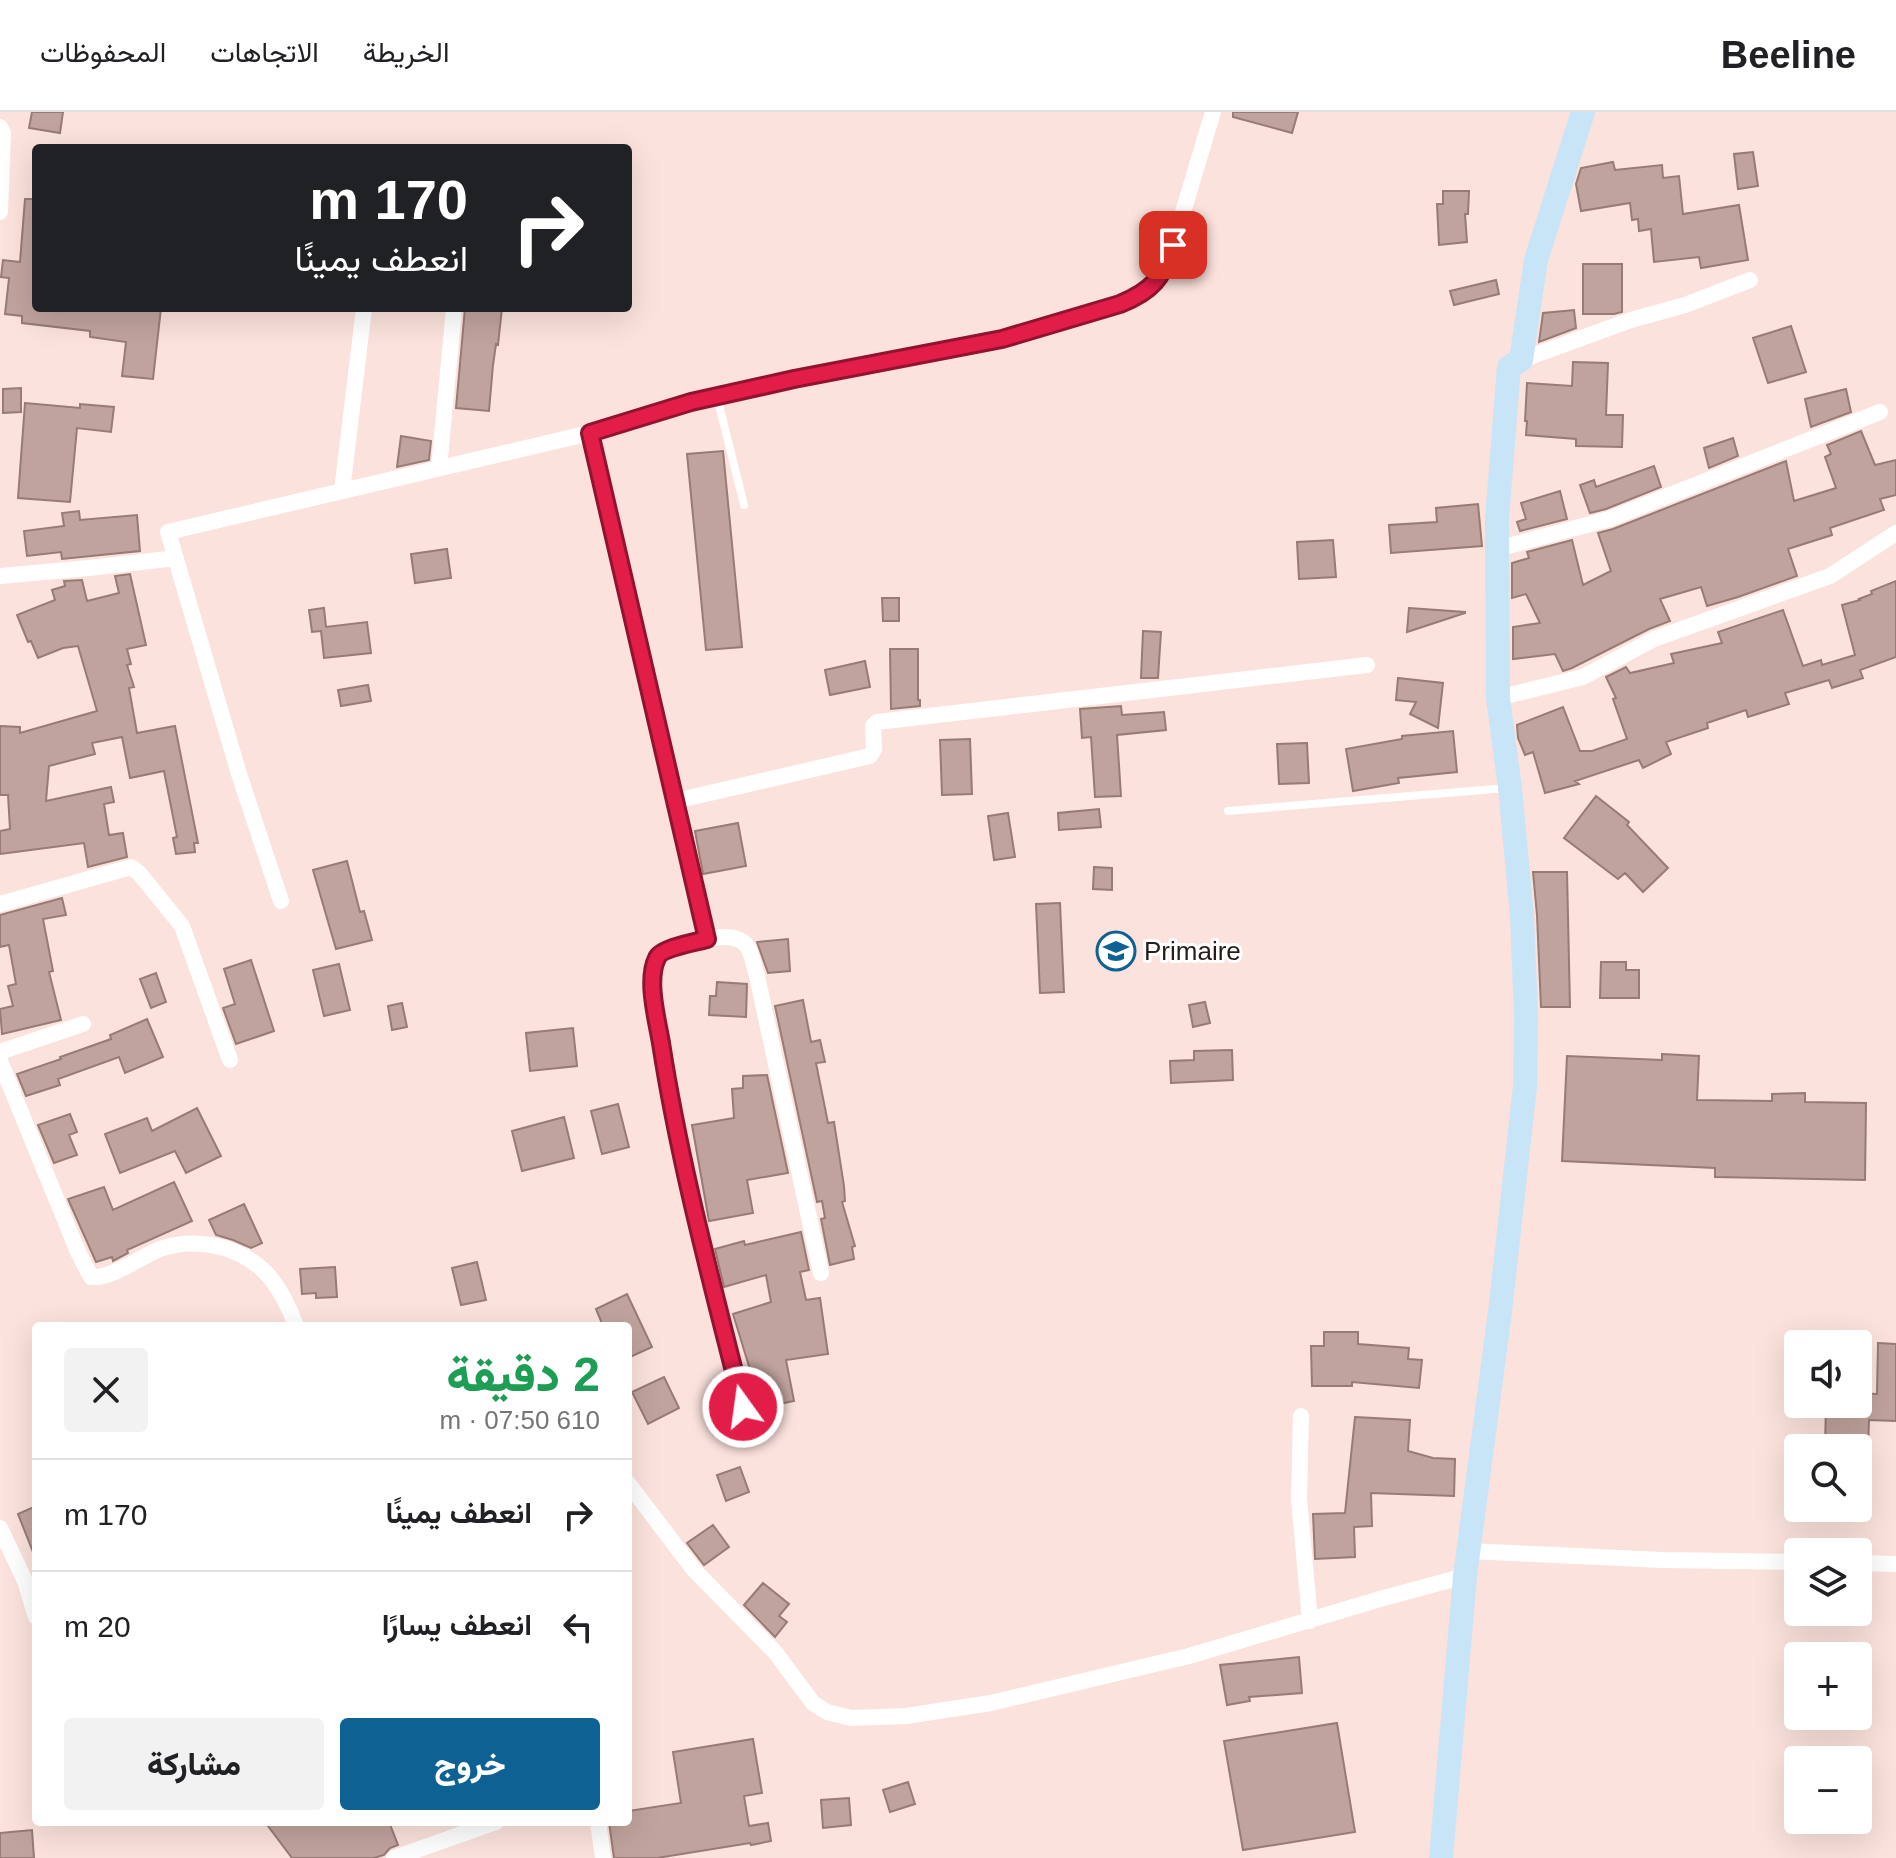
<!DOCTYPE html>
<html lang="ar">
<head>
<meta charset="utf-8">
<style>
	body { margin:0; font-family:Helvetica,Vazirmatn,sans-serif; background:#f2f2f2; color:#202124; direction:rtl; height:100vh; display:flex; flex-direction:column; font-size:30px; white-space:nowrap }
	* { box-sizing:border-box; margin:0 }
	p { font-size:26px; color:#757577 }
	.icon { flex:none; width:44px; height:44px; fill:none; stroke:currentColor; stroke-width:2; stroke-linecap:round; stroke-linejoin:round }
	.map { position:relative; flex:1; overflow:hidden; direction:ltr }
	.side { position:absolute; left:32px; top:1210px; width:600px; height:504px; display:flex; flex-direction:column; background:#fff; border-radius:8px; box-shadow:0 8px 32px #0002; direction:rtl }
	.side>* { flex:none }
	.guide { position:absolute; left:32px; top:32px; width:600px; height:168px; border-radius:8px; box-shadow:0 8px 32px #0002; direction:rtl; background:#202124; color:#fff; overflow:hidden }
	.fabs { position:absolute; left:1784px; top:1218px; display:grid; gap:16px }
	.fabs a { display:grid; place-items:center; width:88px; height:88px; border-radius:8px; background:#fff; box-shadow:0 8px 32px #0002; font-size:40px }
	.pin { position:absolute; display:grid; place-items:center; width:68px; height:68px; color:#fff; margin:-34px; border-radius:16px; box-shadow:0 4px 12px #0006 }
	.me { position:absolute; width:88px; margin:-44px; rotate:346deg; stroke-linejoin:round; filter:drop-shadow(0 0 6px #0008) }
	.turn { display:flex; align-items:center; gap:28px; height:168px; padding:0 32px; font-size:36px }
	.turn .icon { width:104px; height:104px; stroke-width:2.5 }
	.turn b { display:block; font-size:56px; line-height:68px }
	.round { display:grid; place-items:center; flex:none; width:84px; height:84px; border-radius:8px; background:#f2f2f2 }
	.overview { display:flex; align-items:center; justify-content:space-between; height:136px; padding:0 32px }
	h1 { font-size:48px; font-weight:800; line-height:60px; color:#1e9e55 }
	.primary-button { display:flex; gap:16px; margin-top:auto; padding:16px 32px }
	.primary-button a { flex:1; height:92px; border-radius:8px; background:#0d6293; color:#fff; font-size:32px; font-weight:800; line-height:92px; text-align:center }
	.primary-button a+a { background:#f2f2f2; color:#202124 }
	ul { padding:0; list-style:none }
	li { display:flex; align-items:center; gap:24px; height:112px; padding:0 32px; border-top:2px solid #e0e0e0 }
	li div { flex:1 }
	li b { display:block; font-size:30px }
	li em { font-style:normal }
	header { display:flex; align-items:center; gap:48px; box-sizing:border-box; height:112px; padding:0 40px; background:#fff; border-bottom:2px solid #e0e0e0 }
	header strong { font-size:38px }
	nav { display:flex; gap:44px; margin-inline-start:auto; font-size:28px }
	.map>svg:first-child { display:block }
	.building { fill:#c0a39c; stroke:#977b74; stroke-width:2 }
	.lines { fill:none; stroke-linecap:round; stroke-linejoin:round }
	.lane { stroke:#fff; stroke-width:8 }
	.street { stroke:#fff; stroke-width:16 }
	.secondary { stroke:#c8e5f8; stroke-width:24 }
	.route-casing { stroke:#92132f; stroke-width:20 }
	.route { stroke:#e11d48; stroke-width:14 }
	.labels { text-anchor:middle; dominant-baseline:central; stroke-width:6; stroke-linejoin:round; paint-order:stroke }
	.poi-label { font-size:26px; fill:#271c1a; stroke:#fff; text-anchor:start }
</style>
</head>
<body>
<header>
<strong>Beeline</strong>
<nav><a>الخريطة</a><a>الاتجاهات</a><a>المحفوظات</a></nav>
</header>
<div class="map">
<svg width="1896" height="1746" viewBox="0 0 1896 1746">
	<rect width="100%" height="100%" fill="#fbe2dc"/>
	<path class="building" d="M32 0H63L60 21 29 16Z
		M1233 0H1298L1292 21 1233 5Z
		M1753 40 1758 74 1738 77 1734 42Z
		M1613 50 1615 58 1662 53 1663 66 1679 64 1683 102 1739 93 1748 148 1701 156 1699 145 1654 150 1651 117 1639 119 1638 107 1632 108 1630 91 1581 99 1576 72 1581 56Z
		M1443 79H1469L1468 102H1465L1467 130 1439 133 1437 92H1443Z
		M25 87H36V196H161L153 267 122 264 126 230 90 225V219L22 211V204L5 202 9 166 1 165 3 148 20 150Z
		M1583 152H1622V200L1614 202H1583Z
		M1496 168 1499 182 1454 193 1450 179Z
		M465 196H502L498 233 496 232 493 253 489 299 456 296Z
		M1574 198 1576 216 1539 230 1543 201Z
		M1791 214 1806 260 1768 271 1753 226Z
		M1573 250 1608 251 1606 303H1623L1622 335 1576 334V327L1526 323 1527 309H1525L1527 271 1572 274Z
		M21 276V300L3 301V277Z
		M1846 277 1851 300 1811 315 1805 287Z
		M25 291 80 296V292L114 295 111 320 77 316 70 390 18 386Z
		M1861 319 1875 353 1896 348V383L1880 387 1884 398 1830 416 1832 423 1788 437 1797 464 1738 485 1707 494 1701 475 1660 487 1670 509 1649 517 1572 556 1563 559 1555 542 1513 547V515L1540 511 1526 482 1512 486V451L1529 446 1527 440 1572 428 1583 473 1611 459 1598 421 1613 417 1786 349 1794 389 1836 376 1825 345 1831 342 1827 333Z
		M401 324 431 329 429 348 397 355Z
		M1733 326 1738 344 1709 356 1704 336Z
		M723 339 742 535 706 538 687 342Z
		M1654 354 1661 375 1606 397 1590 401 1580 373 1594 368 1596 375Z
		M1560 379 1567 407 1520 419 1517 410 1526 407 1521 391Z
		M1478 392 1482 434 1391 441 1389 413 1437 410 1436 396Z
		M79 399 80 408 137 403 140 439 62 447 61 440 27 444 24 419 64 414 62 401Z
		M1333 428 1336 465 1299 467 1297 430Z
		M447 437 451 466 415 471 411 442Z
		M130 462 146 533 127 537 131 552 127 553 134 575 129 576 137 621 175 614 198 731H194L195 740 176 742 173 726 177 725 164 659 130 666 122 625 92 631 95 642 49 654 46 689 111 675 114 690 104 692 109 723 123 721 127 745 88 755 84 731 0 742V719L10 717 8 683H0V614L20 615V621L97 599 78 534 63 536 38 546 31 529 28 530 17 503 55 488 52 478 65 474 64 469 82 468 87 489 119 481 115 464Z
		M1896 469V545L1860 558 1863 566 1832 576 1829 568 1785 581 1789 592 1748 605 1746 598 1707 611 1708 616 1666 630 1671 642 1643 656 1639 648 1575 669 1579 672 1545 681 1533 640 1525 643 1518 626 1517 613 1563 595 1580 639H1592L1627 627 1613 587 1616 586 1606 565 1626 555 1630 561 1674 551 1671 542 1722 531 1718 520 1783 498 1803 554 1821 548 1822 553 1855 543 1842 493 1860 488 1859 487 1872 482 1871 479Z
		M882 486H899V509H883Z
		M324 496 326 515 367 510 371 541 324 546 321 519 312 520 309 498Z
		M1409 496 1465 500V501L1407 520Z
		M1143 519 1161 520 1158 566H1141Z
		M890 537H918V588H920V594L891 597Z
		M865 549 870 575 830 583 825 558Z
		M1398 566 1443 571 1438 616 1410 602 1416 590 1396 588Z
		M368 573 371 589 341 594 338 578Z
		M1121 594 1122 603 1164 600 1166 618 1117 623 1121 684 1095 685 1091 625 1082 626 1080 597Z
		M1453 619 1457 660 1398 666 1399 671 1353 679 1346 637 1402 627V624Z
		M970 627 972 682 942 683 940 628Z
		M1307 631 1309 671 1279 672 1277 632Z
		M1596 684 1629 710 1627 713 1668 756 1643 780 1625 761 1618 767 1564 726Z
		M1099 697 1101 715 1059 718 1058 701Z
		M1008 701 1015 745 994 748 988 704Z
		M738 711 746 754 703 762 695 719Z
		M347 749 360 800 364 799 372 828 336 837 313 758Z
		M1094 755 1112 756V778L1093 777Z
		M1533 760H1567L1570 895H1541L1537 803Z
		M62 786 66 803 43 807 53 859 49 860 61 908 2 922 0 897 13 894 8 874 16 872 9 833 0 835V803Z
		M1060 791 1064 880 1040 881 1036 792Z
		M788 827 790 859 768 861 757 830Z
		M251 848 274 919 236 932 223 896 235 892 224 857Z
		M1601 850H1626V858H1639V886H1600Z
		M339 852 350 898 324 904 313 858Z
		M156 861 166 890 151 896 140 867Z
		M717 870 747 872 746 905 709 903 710 884H716Z
		M803 888 811 930 820 928 825 950 816 951 828 1011 834 1010 844 1074 845 1089 842 1090 855 1134 852 1135 854 1147 830 1153 821 1107 825 1106 822 1089 817 1090 775 894Z
		M1205 890 1210 911 1193 915 1189 893Z
		M402 891 407 915 392 918 388 894Z
		M147 907 163 945 125 961 119 945 58 967 60 973 26 984 17 962 61 947 60 945 111 927 110 923Z
		M573 916 577 954 530 959 526 921Z
		M1232 938 1233 968 1171 971 1170 949 1194 948V939Z
		M1662 942 1699 944 1697 988 1772 989V982L1805 981V990L1866 991 1865 1068 1715 1065V1056L1562 1049 1567 944 1662 948Z
		M767 963 788 1061 747 1068 753 1101 709 1109 692 1013 734 1006 732 977 743 976V964Z
		M618 992 629 1035 602 1042 591 999Z
		M197 996 221 1044 186 1061 175 1039 120 1061 105 1022 147 1006 152 1019Z
		M70 1002 77 1020 69 1023 77 1043 54 1051 38 1013Z
		M564 1005 574 1046 522 1059 512 1019Z
		M174 1070 192 1109 127 1138 128 1141 113 1149 112 1145 96 1150 68 1087 104 1075 113 1098Z
		M244 1092 262 1131 251 1136 233 1128 216 1123 209 1108Z
		M801 1120 809 1158 800 1160 806 1188 820 1186 828 1242 786 1248 794 1289 754 1297 747 1265 752 1264 733 1202 771 1190 766 1163 724 1175 715 1137 744 1129 745 1133Z
		M477 1150 486 1188 461 1193 452 1156Z
		M335 1155 337 1185 316 1186V1181L302 1182 300 1157Z
		M627 1182 652 1235 628 1246V1214H603L596 1197Z
		M1324 1220H1358V1232L1409 1236 1408 1247 1422 1248 1419 1276 1352 1270V1274H1312L1311 1234H1324Z
		M1878 1231 1896 1232V1309L1869 1308 1868 1336H1825L1826 1292H1858V1281L1877 1282Z
		M664 1265 679 1296 648 1312 632 1280Z
		M1355 1305 1410 1308 1408 1339 1433 1346 1455 1347 1454 1384 1371 1381 1372 1414 1354 1415 1355 1445 1315 1447 1313 1402 1345 1401Z
		M740 1355 749 1380 726 1389 717 1363Z
		M36 1394V1445H35L18 1402Z
		M713 1413 729 1435 704 1453 687 1431Z
		M763 1471 789 1492 779 1504 787 1510 775 1525 744 1493Z
		M1299 1545 1302 1581 1249 1585 1250 1589 1227 1593 1220 1553Z
		M1337 1611 1355 1720 1243 1738 1224 1629Z
		M753 1627 762 1681 744 1684 749 1714 768 1711 771 1729 751 1733 750 1731 657 1746H614L609 1710H628V1699L681 1691 673 1640Z
		M908 1670 915 1692 890 1700 883 1678Z
		M849 1686 851 1713 823 1716 821 1688Z
		M265 1710H389L398 1733 390 1736 384 1743 374 1746H292Z
		M32 1718 34 1746H0V1721Z"/>
	<g class="lines">
		<path class="lane" d="M717 285 744 393
			M1228 699 1507 676"/>
		<path class="street" d="M0 15 3 21 0 100
			M1521 248 1631 208 1685 193 1750 168
			M590 321 691 290 794 267 1002 227 1120 192C1142 183 1151 175 1166 157L1213 0
			M439 356 454 196
			M342 379 364 196
			M1497 437 1609 407 1880 300
			M0 464 89 456 176 446
			M1498 586 1583 565 1654 527 1830 464 1896 421
			M675 689 870 644 874 637 873 614 877 610 1367 553
			M281 789 239 662 168 420 590 321 707 827
			M0 792 131 755 139 761 182 814 230 948
			M0 940 83 912
			M0 949 78 1140 91 1165C112 1167 140 1145 160 1137 195 1125 238 1133 265 1160 278 1173 290 1196 296 1214
			M743 1295 687 1070 667 970 652 867 656 847 660 840C680 835 731 813 747 834 752 841 754 855 757 864L821 1161
			M1301 1304 1299 1387 1310 1509
			M628 1371 694 1458 775 1540 813 1591 827 1600 851 1606 906 1604 991 1591 1189 1544 1380 1487 1465 1464
			M0 1416 25 1469 36 1505
			M1468 1439 1662 1448 1798 1450
			M1858 1451 1896 1452
			M598 1710 603 1746
			M394 1746 496 1710"/>
		<path class="secondary" d="M1441 1746 1465 1464 1500 1200 1525 974 1526 904 1522 804 1510 676 1498 586 1497 407 1509 255 1521 248 1536 148 1583 0"/>
	</g>
	<g class="lines">
		<g class="route-casing">
			<path id="route" d="M743 1295C713 1175 680 1054 661 931 657 907 646 868 657 846 661 836 696 830 707 827L590 321 691 290 794 267 1002 227 1120 192C1152 179 1163 166 1173 133"/>
		</g>
		<use href="#route" class="route"/>
	</g>
	<defs>
		<g id="school-ring" transform="scale(2)"><circle r="9.5" fill="#fff" stroke="#0d6293" stroke-width="1.5"/><path d="M0-5L7-2L0 1L-7-2ZM-4 1L0 2.5L4 1V4Q0 6-4 4Z" fill="#0d6293"/></g>
	</defs>
	<g fill-rule="evenodd">
		<use href="#school-ring" x="1116" y="839"/>
	</g>
	<g class="labels">
		<g class="poi-label">
			<text x="1144" y="839">Primaire</text>
		</g>
	</g>
</svg>
<div class="fabs">
<a><svg class="icon" aria-label="sound" viewBox="0 0 24 24"><path d="M4 9h4l5-4v14l-5-4H4zM17 9q2 3 0 6"/></svg></a>
<a><svg class="icon" aria-label="search" viewBox="0 0 24 24"><circle cx="10" cy="10" r="6"/><path d="M15 15l6 6"/></svg></a>
<a><svg class="icon" aria-label="layers" viewBox="0 0 24 24"><path d="M12 4l9 5-9 5-9-5zM3 14l9 5 9-5"/></svg></a>
<a>+</a>
<a>−</a>
</div>
<div class="pin" style="left:1173px;top:133px;background:#d93025"><svg class="icon" aria-label="arrive" viewBox="0 0 24 24"><path d="M6 21V4h12l-3 4 3 4H6"/></svg></div>
<svg class="me" style="left:743px;top:1295px" viewBox="-20 -20 40 40"><circle r="17" fill="#e11d48" stroke="#fff" stroke-width="3"/><path d="M0-11L8 9 0 5-8 9z" fill="#fff"/></svg>
<div class="guide">
<div class="turn"><svg class="icon" aria-label="right" viewBox="0 0 24 24"><path d="M7 20v-9h11M14 6l5 5-5 5"/></svg><div><b>170 m</b>انعطف يمينًا</div></div>
</div>
<section class="side">
<div class="overview"><div><h1>2 دقيقة</h1><p>610 m · 07:50</p></div><a class="round"><svg class="icon" aria-label="close" viewBox="0 0 24 24"><path d="M6 6l12 12M18 6L6 18"/></svg></a></div>
<ul>
<li><svg class="icon" aria-label="right" viewBox="0 0 24 24"><path d="M7 20v-9h11M14 6l5 5-5 5"/></svg><div><b>انعطف يمينًا</b></div><em>170 m</em></li>
<li><svg class="icon" aria-label="left" viewBox="0 0 24 24"><path d="M17 20v-9H6M10 6l-5 5 5 5"/></svg><div><b>انعطف يسارًا</b></div><em>20 m</em></li>
</ul>
<div class="primary-button"><a>خروج</a><a>مشاركة</a></div>
</section>
</div>
</body>
</html>
